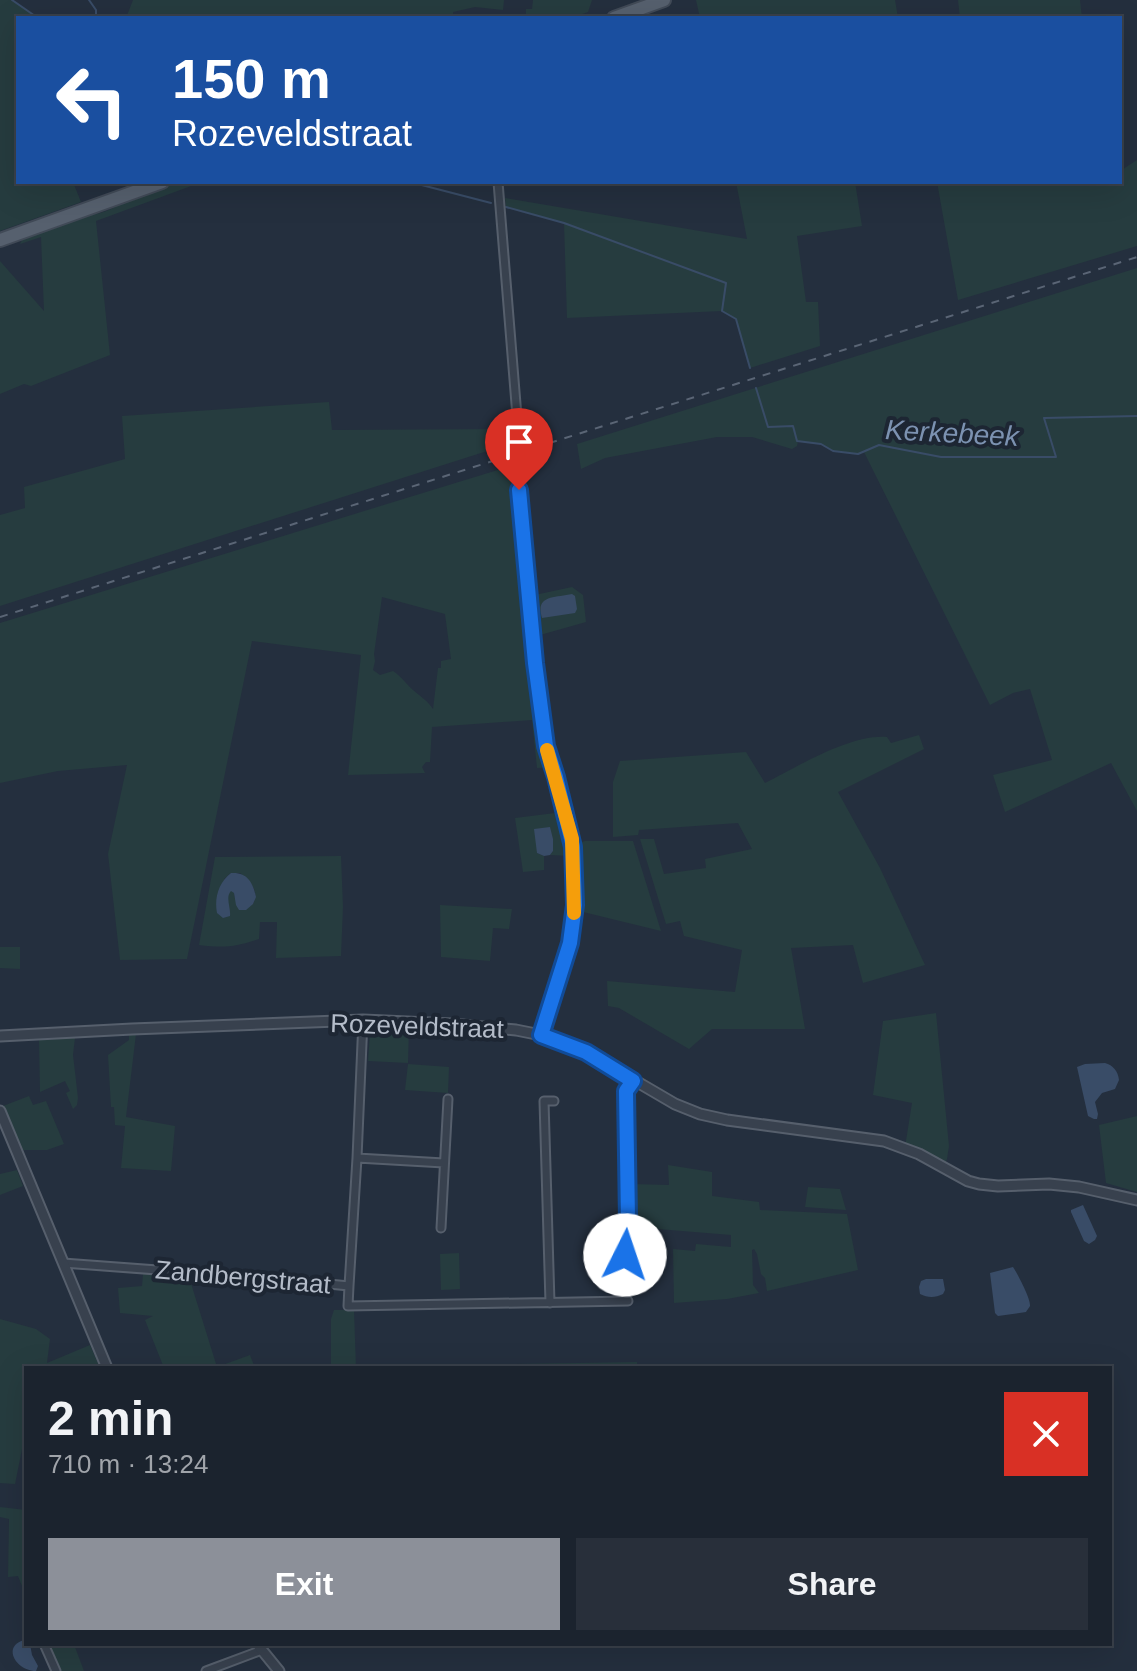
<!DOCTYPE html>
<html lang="en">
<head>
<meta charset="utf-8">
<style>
	body { margin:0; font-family:Arial,sans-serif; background:#282f3a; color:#f1f3f6; height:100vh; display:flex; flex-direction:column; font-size:30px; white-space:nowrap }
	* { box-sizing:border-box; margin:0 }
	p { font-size:26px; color:#a0a4aa }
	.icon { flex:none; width:44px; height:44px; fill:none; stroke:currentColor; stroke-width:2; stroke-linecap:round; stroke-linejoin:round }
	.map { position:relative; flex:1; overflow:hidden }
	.sheet { position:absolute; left:24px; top:1366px; width:1088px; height:280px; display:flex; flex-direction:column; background:#1b232e; border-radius:0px; box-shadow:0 8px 32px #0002,0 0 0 2px #39404a }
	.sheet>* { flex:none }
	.guide { position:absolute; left:16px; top:16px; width:1106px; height:168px; border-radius:0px; box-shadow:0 8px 32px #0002,0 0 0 2px #39404a; background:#1a4fa0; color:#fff; overflow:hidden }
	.pin { position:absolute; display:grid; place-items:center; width:68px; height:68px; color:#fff; margin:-82px -34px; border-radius:50% 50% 50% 0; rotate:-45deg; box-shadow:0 0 8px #0007 }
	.pin .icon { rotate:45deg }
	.me { position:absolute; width:88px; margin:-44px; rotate:4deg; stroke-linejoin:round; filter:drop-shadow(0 0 6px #0008) }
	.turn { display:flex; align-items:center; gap:28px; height:168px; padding:0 24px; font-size:36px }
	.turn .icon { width:104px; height:104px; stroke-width:2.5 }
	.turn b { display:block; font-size:56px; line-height:68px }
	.round { display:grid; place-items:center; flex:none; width:84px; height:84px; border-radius:0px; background:#282f3a }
	.headline { display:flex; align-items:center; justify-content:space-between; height:136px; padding:0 24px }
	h1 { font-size:48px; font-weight:600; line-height:60px }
	.button { display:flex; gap:16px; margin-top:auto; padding:16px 24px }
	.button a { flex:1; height:92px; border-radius:0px; background:#8c9099; color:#fff; font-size:32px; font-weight:600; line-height:92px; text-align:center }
	.button a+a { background:#282f3a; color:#f1f3f6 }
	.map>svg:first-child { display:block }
	.green { fill:#263c3f; fill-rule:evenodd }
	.water { fill:#394c67 }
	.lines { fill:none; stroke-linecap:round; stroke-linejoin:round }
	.stream { stroke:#394c67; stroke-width:2 }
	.minor-casing { stroke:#565f6c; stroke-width:11 }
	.tertiary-casing { stroke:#565f6c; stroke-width:13 }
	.primary-casing { stroke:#414a57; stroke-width:16 }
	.minor { stroke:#38414e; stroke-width:7 }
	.tertiary { stroke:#38414e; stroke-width:9 }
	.primary { stroke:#56606e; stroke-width:12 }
	.rail { stroke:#5a6575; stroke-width:2; stroke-dasharray:8 8; stroke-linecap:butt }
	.route-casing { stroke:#114b97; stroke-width:20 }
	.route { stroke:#1a73e8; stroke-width:14 }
	.slow { stroke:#f59e0b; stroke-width:14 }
	.labels { text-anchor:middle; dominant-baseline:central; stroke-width:8; stroke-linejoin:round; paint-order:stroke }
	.street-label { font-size:26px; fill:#b4bcc9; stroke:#1d2633 }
	.water-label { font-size:28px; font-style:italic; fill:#7c92b1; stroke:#1d2633 }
</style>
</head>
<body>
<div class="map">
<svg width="1137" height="1671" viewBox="0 0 1137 1671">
	<rect width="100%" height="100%" fill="#242f3e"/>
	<path class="green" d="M0 0H12L38 18H18V182H73L81 202 0 231Z
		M133 0H504L503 10 475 7 453 12V18H126Z
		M533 0H592L588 12 571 18H526V9H532Z
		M696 0H895L898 18H700Z
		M958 0H1080L1082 18H960Z
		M1137 160V246L958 300 937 182H1098L1099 184 1103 182H1120V171Z
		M178 182H202L96 221 110 355 31 386 24 384 0 394V261L44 311 41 237 20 244 22 240 89 215C101 214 111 210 121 203Z
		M736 182H855L862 226 797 236 806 302H818L820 346 750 368 736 319 722 311 567 318 564 223 506 207 505 198 747 239Z
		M1137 268V811L1111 763 1005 812 993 775 1052 760 1030 689 1013 693 990 705 864 452 858 454 833 451 821 444 798 441 797 446 792 449 752 437H717L605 458 581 469 577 444Z
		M329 402 332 430 517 429 519 441 0 606V515L25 508 24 487 125 459 122 416Z
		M517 464 530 596 572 587 583 595 586 622 533 637 552 767 537 768 532 720 432 727 430 762H426L422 767 425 773 348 775 361 655 252 641 187 959 120 960 108 854 127 765 58 771 0 783V623ZM382 597 445 614 451 659 441 661V668H438L433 709C428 701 421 697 413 690 406 684 402 677 393 671L380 675 373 670 375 661 374 654Z
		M919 735 924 749 838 792 880 868 925 965 863 983 853 945 791 948 805 1029H712L689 1049 619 1008 608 1006 607 981 735 992 742 950 684 936 680 921 666 924 640 839H654L664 874 706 868 705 859 752 849 738 823 639 830 638 835 613 837V782L620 761 746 752 765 783C797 767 850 734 887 737L891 743Z
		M563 812 570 856 550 855 553 851 537 853 544 856V870L523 872 515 818Z
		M585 841H633L661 931 579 911 576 847 579 843Z
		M341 856 343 907 341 956 276 958 277 922H260L259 939C236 947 224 948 199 945L215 857ZM231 873H240C250 882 260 890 253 904L235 899 234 893 231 890 228 893V899L224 879Z
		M440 905 512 909 509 929 493 928 490 961 441 957Z
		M0 947H20V969L0 968Z
		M936 1013 949 1146 947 1159 943 1167 905 1147 912 1103 873 1095 883 1021Z
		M376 1027 409 1029 408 1063 368 1061 370 1033Z
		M129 1034H136L126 1117 175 1126 171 1171 121 1168 125 1126 115 1125 114 1107H111L108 1055 129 1040Z
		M75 1038 73 1055 78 1098 77 1105 73 1109 66 1093 70 1091 65 1081 40 1092 39 1040Z
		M408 1064 449 1067 448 1093 405 1090Z
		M29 1096 33 1105 46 1101 64 1144 47 1150H22L3 1106Z
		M1137 1116V1192L1106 1183 1099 1125Z
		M668 1165 712 1172V1196L759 1202 760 1210 847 1214 858 1270 767 1291 765 1278 761 1274 757 1254 754 1249 752 1250 753 1285 759 1293 727 1299 674 1303 673 1249 695 1251 696 1244 731 1247V1235L633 1227 631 1184 669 1185Z
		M17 1170 23 1186 0 1195V1174Z
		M808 1187 840 1189 846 1210 805 1207Z
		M459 1253 460 1289 441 1290 440 1254Z
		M143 1274 189 1277 217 1367 250 1355 255 1368H164L145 1320 153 1316 120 1313 118 1288 142 1286Z
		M334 1310H354L356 1368H331V1319Z
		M0 1319 36 1329 50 1339 47 1363 90 1345 100 1368H26V1439H24L15 1484 0 1483Z
		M637 1362V1368H516V1364Z
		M0 1507 26 1510V1596L18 1576 8 1577 9 1519 0 1517Z
		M47 1644H82L75 1647 84 1671H59Z"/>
	<path class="water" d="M572 594 575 596 577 609 575 613 542 618C535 595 554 598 572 594Z
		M550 827 553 839V851L550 855 544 856 537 853 534 829Z
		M231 873C247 872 253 882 256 897L253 904 246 910H239L236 905 234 893 231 891C225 897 231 908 230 916L223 918 217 913C214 898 219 882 231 873Z
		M1105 1063C1113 1065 1118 1071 1119 1080L1115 1089 1102 1093 1095 1102 1098 1114 1097 1119H1094L1088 1116 1077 1067 1085 1064Z
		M1083 1205 1097 1236 1095 1240 1089 1244 1084 1241 1071 1212V1210Z
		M1013 1267C1017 1273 1031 1299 1030 1306 1029 1308 1027 1310 1026 1312L998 1316 995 1313 990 1273Z
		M926 1279H943L945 1290 943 1294C935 1298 928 1298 920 1294L919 1287 921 1281Z
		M24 1640 26 1644H30L32 1655 38 1666 36 1671C17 1671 1 1647 24 1640Z"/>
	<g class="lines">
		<path class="stream" d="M12 0 38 18
			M89 0 96 10V18
			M410 182 491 203
			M506 207 564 223 726 283 722 311 736 319 750 368
			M756 388 768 427 793 426 797 441 821 444 833 451 858 454 879 445 941 457H1056L1044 418 1137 416"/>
		<g class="minor-casing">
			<path id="minor" d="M498 182 519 441
				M517 464 538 690 546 746 556 777 573 847 575 905 570 943 541 1035
				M357 1158 444 1163
				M441 1228 448 1099
				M625 1255V1226L628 1220 626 1091 633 1081
				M63 1263 278 1279 349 1286 357 1158 363 1020
				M349 1286 348 1306 628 1301
				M550 1303 544 1101H554
				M44 1644 56 1671
				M206 1671 262 1650"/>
		</g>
		<g class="tertiary-casing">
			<path id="tertiary" d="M0 1036 132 1029 363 1020 452 1024 516 1030 541 1035 586 1052 675 1104 700 1114 727 1120 884 1141 919 1154 968 1181 979 1184 998 1186 1049 1184 1079 1187 1137 1200
				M0 1111 107 1368
				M257 1644 279 1671"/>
		</g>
		<g class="primary-casing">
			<path id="primary" d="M614 18 664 0
				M0 240 162 182"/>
		</g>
		<use href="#minor" class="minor"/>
		<use href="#tertiary" class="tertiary"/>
		<use href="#primary" class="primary"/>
		<path class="rail" d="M0 617 1137 257"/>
	</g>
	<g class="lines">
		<g class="route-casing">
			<path id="route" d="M519 490 535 663 546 746 556 777 573 847 575 905 570 943 541 1035 586 1052 633 1081 626 1091 628 1220 625 1226V1255"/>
		</g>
		<use href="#route" class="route"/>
		<path class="slow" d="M547 750 572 839 574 913"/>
	</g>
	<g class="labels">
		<g class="street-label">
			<text transform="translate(417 1026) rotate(2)">Rozeveldstraat</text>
			<text transform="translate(243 1277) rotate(5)">Zandbergstraat</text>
		</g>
		<g class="water-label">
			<text transform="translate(952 433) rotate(3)">Kerkebeek</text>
		</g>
	</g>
</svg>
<div class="pin" style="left:519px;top:490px;background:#d93025"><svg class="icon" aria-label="arrive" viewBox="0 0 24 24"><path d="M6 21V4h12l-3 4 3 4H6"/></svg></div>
<svg class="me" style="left:625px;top:1255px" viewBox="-20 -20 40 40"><circle r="19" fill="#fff"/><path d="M0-13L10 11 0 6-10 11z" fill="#1a73e8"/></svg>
<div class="guide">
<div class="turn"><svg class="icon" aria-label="left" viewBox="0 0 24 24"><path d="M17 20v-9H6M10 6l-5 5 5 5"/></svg><div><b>150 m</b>Rozeveldstraat</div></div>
</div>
<section class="sheet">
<div class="headline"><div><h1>2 min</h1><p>710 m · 13:24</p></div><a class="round" style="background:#d93025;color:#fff"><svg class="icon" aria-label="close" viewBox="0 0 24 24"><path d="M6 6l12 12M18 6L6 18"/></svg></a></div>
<div class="button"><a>Exit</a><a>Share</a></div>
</section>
</div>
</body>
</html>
